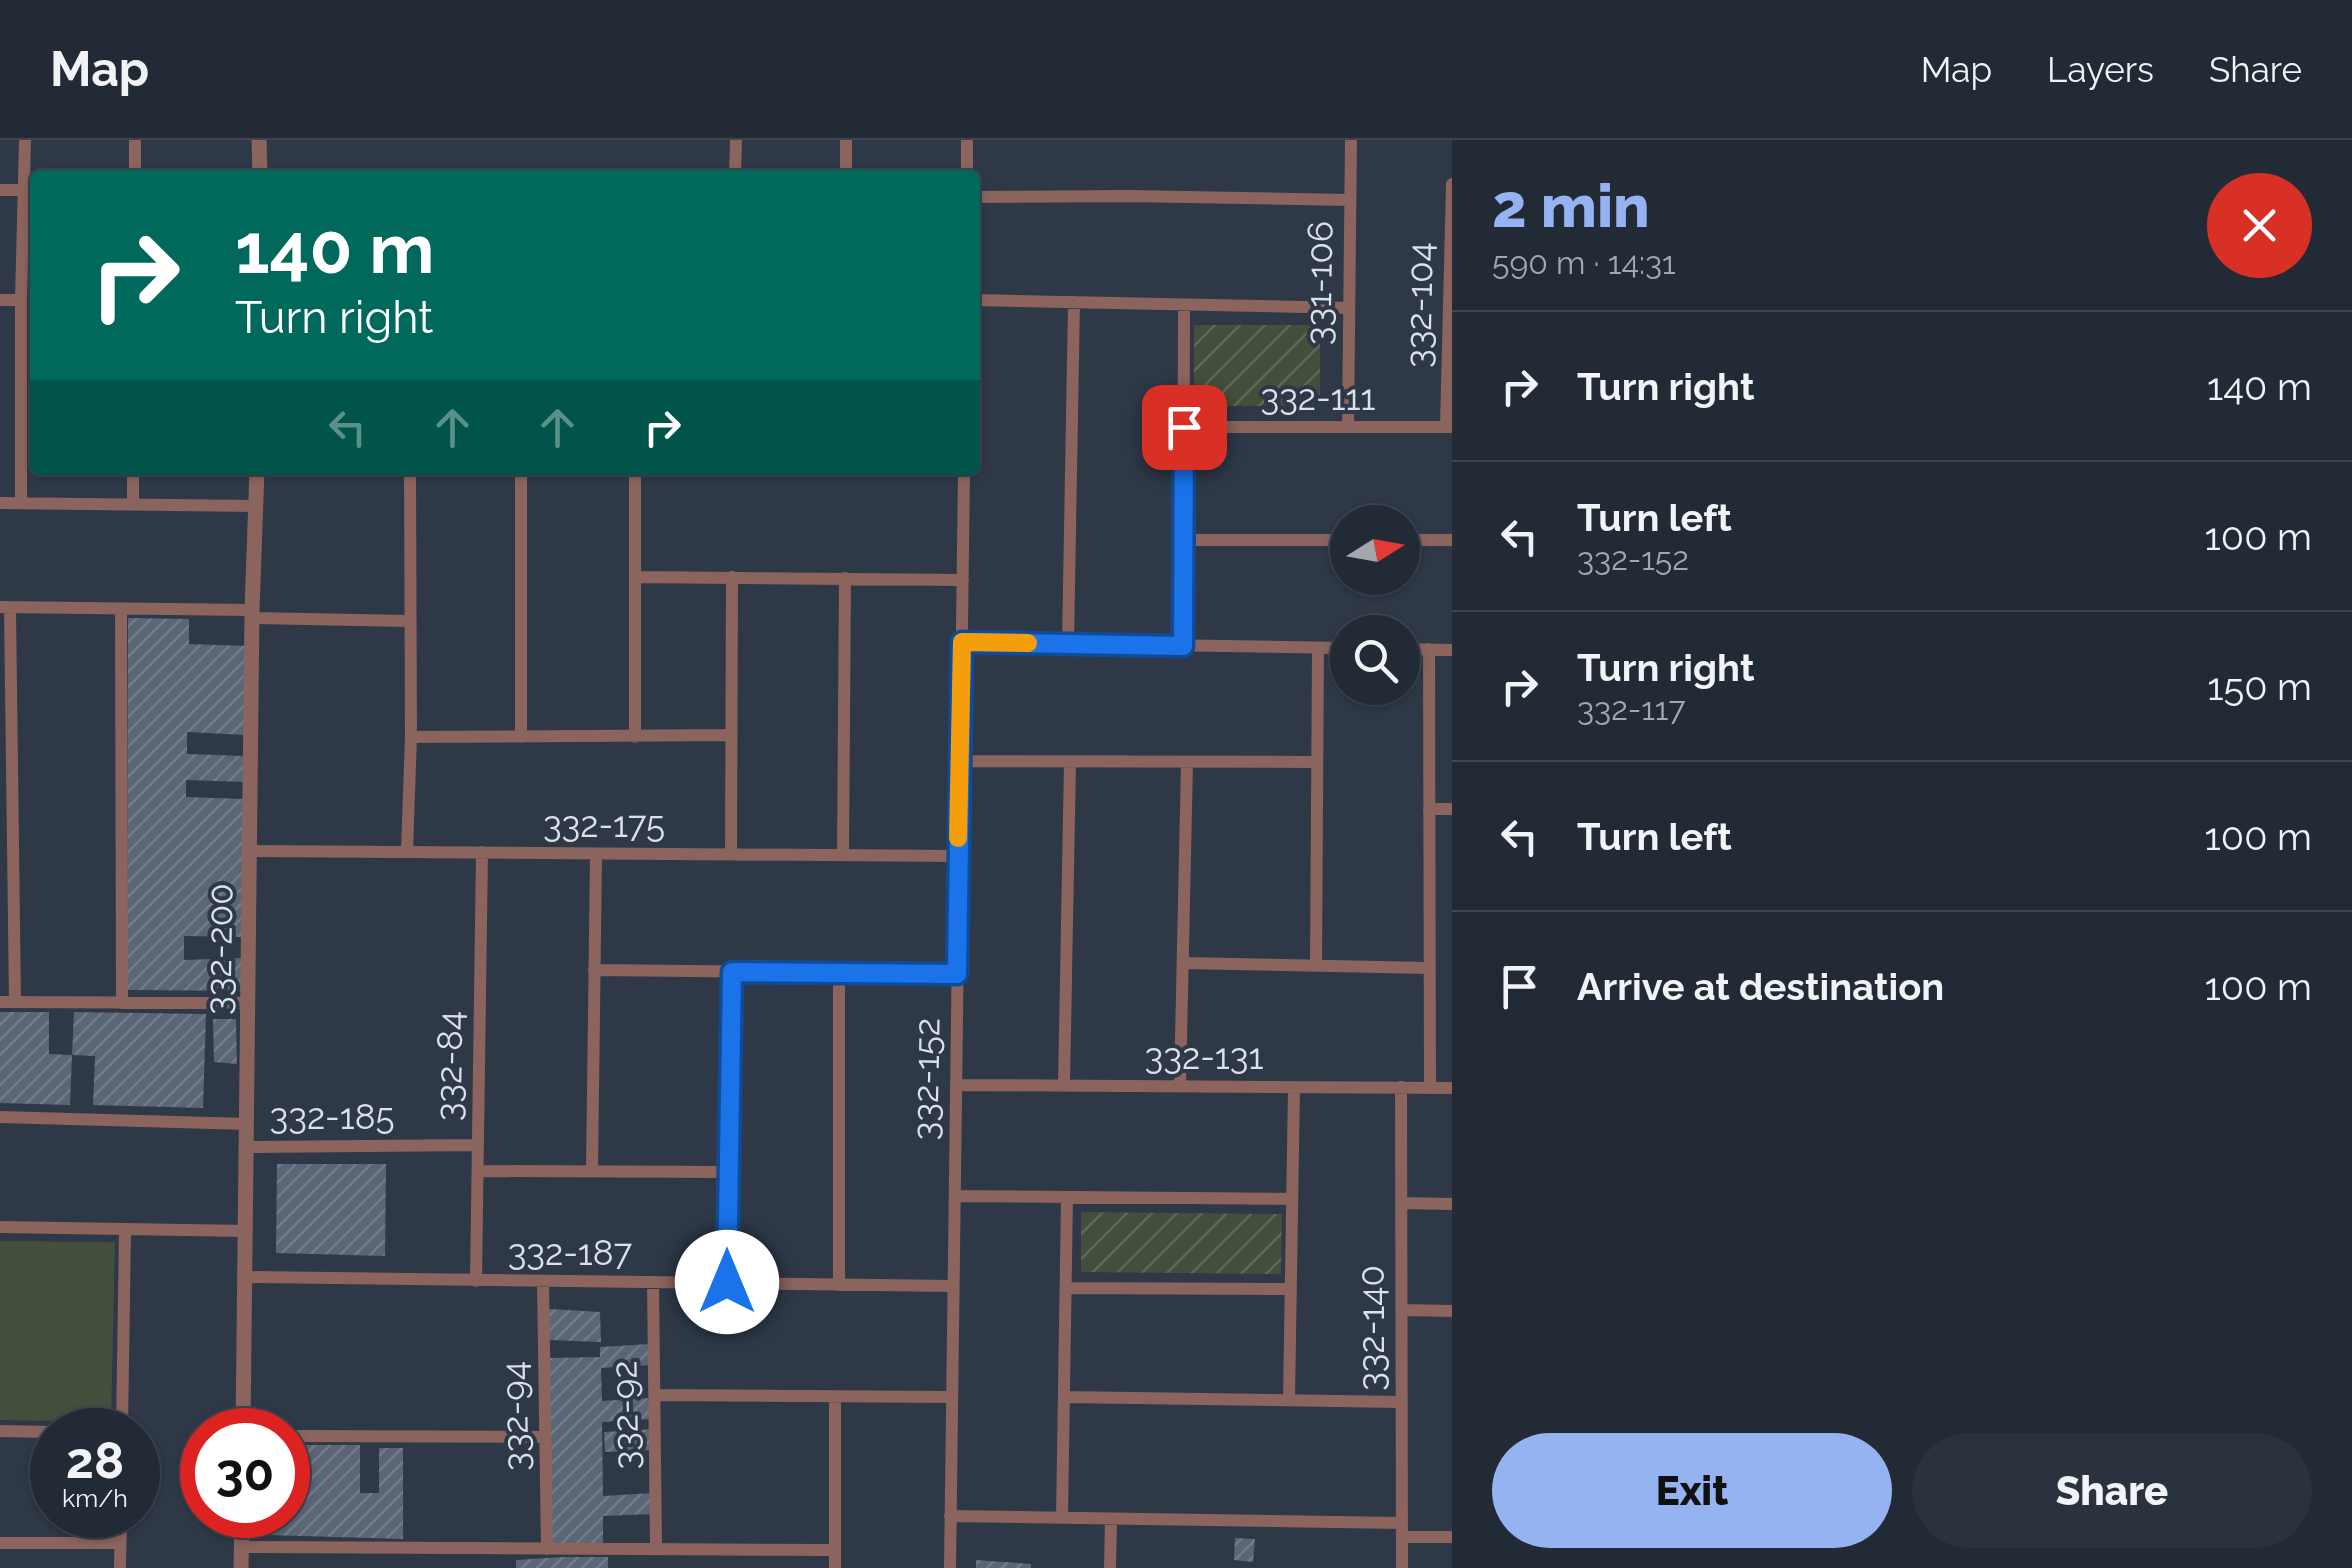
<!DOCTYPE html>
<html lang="en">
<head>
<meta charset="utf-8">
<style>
	body { margin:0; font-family:Raleway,sans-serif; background:#2a323d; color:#f1f3f6; height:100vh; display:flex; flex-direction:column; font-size:38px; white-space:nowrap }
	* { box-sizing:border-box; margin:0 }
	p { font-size:32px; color:#a2a7ad }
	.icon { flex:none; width:55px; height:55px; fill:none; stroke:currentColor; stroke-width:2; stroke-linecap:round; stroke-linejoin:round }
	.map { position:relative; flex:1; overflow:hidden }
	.details { display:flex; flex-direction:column; background:#222a35; width:900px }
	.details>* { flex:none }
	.guide { position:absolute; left:30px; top:30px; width:950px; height:305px; border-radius:10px; box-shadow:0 2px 8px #0004,0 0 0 2px #3f4650; background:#00695c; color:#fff; overflow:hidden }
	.needle { width:65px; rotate:79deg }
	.controls { position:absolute; left:1330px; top:365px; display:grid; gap:20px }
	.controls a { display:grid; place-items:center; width:90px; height:90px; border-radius:50%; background:#222a35; box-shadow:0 2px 8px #0004,0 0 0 2px #3f4650; font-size:50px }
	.speed { position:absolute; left:30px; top:1268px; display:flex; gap:20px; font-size:50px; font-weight:700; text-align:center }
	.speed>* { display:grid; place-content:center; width:130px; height:130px; border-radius:50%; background:#222a35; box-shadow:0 2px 8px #0004,0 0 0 2px #3f4650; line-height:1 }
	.speed small { font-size:25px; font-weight:400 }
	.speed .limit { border:15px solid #d22; background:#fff; color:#111 }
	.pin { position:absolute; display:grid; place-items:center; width:85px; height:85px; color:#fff; margin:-42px; border-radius:20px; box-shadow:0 5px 15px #0006 }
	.me { position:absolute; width:110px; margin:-55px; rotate:0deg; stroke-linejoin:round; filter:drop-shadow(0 0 8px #0008) }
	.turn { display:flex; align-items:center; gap:35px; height:210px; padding:0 40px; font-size:45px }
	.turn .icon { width:130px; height:130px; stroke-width:2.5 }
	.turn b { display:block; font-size:70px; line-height:85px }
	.lanes { display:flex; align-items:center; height:95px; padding:0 40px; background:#0003; justify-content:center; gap:50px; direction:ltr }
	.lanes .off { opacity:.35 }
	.round { display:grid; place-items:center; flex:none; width:105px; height:105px; border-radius:52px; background:#2a323d }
	.summary { display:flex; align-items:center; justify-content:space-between; height:170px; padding:0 40px }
	h1 { font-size:60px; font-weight:800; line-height:75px; color:#95b2f1 }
	.cta { display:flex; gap:20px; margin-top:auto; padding:20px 40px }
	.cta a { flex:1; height:115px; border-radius:60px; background:#95b2f1; color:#111; font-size:40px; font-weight:800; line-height:115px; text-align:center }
	.cta a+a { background:#2a323d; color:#f1f3f6 }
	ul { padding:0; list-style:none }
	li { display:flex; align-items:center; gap:30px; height:150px; padding:0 40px; border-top:2px solid #3f4650 }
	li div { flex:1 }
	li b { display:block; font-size:38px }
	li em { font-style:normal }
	header { display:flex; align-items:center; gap:60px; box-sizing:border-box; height:140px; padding:0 50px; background:#222a35; border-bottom:2px solid #3f4650 }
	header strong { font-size:48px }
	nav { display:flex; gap:55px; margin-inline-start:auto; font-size:35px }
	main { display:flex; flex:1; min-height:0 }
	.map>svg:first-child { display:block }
	.green { fill:#434f3c }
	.garden { fill:url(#garden-furrows) }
	.building { fill:url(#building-hatch) }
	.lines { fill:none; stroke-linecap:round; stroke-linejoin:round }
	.minor { stroke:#8b645e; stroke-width:12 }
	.tertiary { stroke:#8b645e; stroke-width:15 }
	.route-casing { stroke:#114b97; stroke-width:25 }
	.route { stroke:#1a73e8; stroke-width:18 }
	.slow { stroke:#f59e0b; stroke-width:18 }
	.labels { text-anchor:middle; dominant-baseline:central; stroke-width:8; stroke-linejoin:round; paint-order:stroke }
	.street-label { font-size:35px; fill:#dae1ea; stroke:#2e3847 }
</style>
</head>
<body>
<header>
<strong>Map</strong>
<nav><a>Map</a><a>Layers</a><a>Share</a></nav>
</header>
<main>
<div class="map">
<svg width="1452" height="1428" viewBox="0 0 1452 1428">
	<defs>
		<pattern id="garden-furrows" width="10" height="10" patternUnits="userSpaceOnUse" patternTransform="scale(2.5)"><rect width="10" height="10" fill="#434f3c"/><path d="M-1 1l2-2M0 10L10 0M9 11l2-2" fill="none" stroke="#5e6858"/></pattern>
		<pattern id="building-hatch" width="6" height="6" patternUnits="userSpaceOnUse" patternTransform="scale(2.5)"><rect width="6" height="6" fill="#5a6575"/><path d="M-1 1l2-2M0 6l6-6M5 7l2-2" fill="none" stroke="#717b89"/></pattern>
	</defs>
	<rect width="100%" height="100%" fill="#2e3847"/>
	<path class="green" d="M0 1101 115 1102 111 1282 0 1280Z"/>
	<path class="garden" d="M1194 185H1320V266H1194Z
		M1081 1072 1282 1074 1281 1134 1081 1132Z"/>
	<path class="building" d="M128 478 189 479V504L249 506 245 595 187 592V614L246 616V642L186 640V657L245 659 242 797 184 796V820L242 818 241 851 127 850Z
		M0 872H49V914L72 915 74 872 206 874 203 968 93 965 95 916H93L72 915 70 965 0 963Z
		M213 879H236L237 924 214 922Z
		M277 1024H386L385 1116 276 1113Z
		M549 1169 600 1172 601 1202 548 1200Z
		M650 1204 651 1225 601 1228 602 1261 651 1258 652 1279 602 1282 603 1356 653 1353 654 1374 603 1376V1403L550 1404 549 1218 600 1217V1207Z
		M654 1289 655 1310 605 1312 604 1292Z
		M288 1305H360V1353H379V1308H403V1399L267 1395V1375H288Z
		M1235 1398 1255 1399 1253 1422 1234 1420Z
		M562 1417H608V1428H516V1420Z
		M976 1420 1031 1424V1428H976Z"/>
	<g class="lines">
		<path class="minor" d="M135 35V0
			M735 35 736 0
			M846 35V0
			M967 35V0
			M0 50H23
			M975 57 1129 56 1350 60
			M0 160H21
			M975 160 1349 168
			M1184 287H1452
			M1348 287 1351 0
			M1446 287 1452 44
			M521 330V597
			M0 363 256 366
			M21 363V160L25 0
			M133 364V330
			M1184 400H1348
			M1402 400H1452
			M635 437 963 440
			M0 467 252 470
			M10 468 15 862
			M121 469 122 863
			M252 478 409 481
			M962 502 1348 508
			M1068 504 1074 162
			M1183 506 1184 165
			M1402 509 1452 510
			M1429 509 1430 948
			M411 597 730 595
			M635 597V330
			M960 621 1317 622
			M1429 669H1452
			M407 710 411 597 410 330
			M251 711 958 716
			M731 714 732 437
			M843 715 845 438
			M1183 823 1429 828
			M1316 826 1318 508
			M594 830 957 834
			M839 832V1145
			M0 862 247 863
			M956 945 1452 948
			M1064 945 1070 622
			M1180 946 1187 622
			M1401 947 1402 1428
			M0 977 247 984
			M246 1007 478 1005
			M478 1031 727 1032
			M592 1031 596 715
			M955 1056 1292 1059
			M1401 1063 1452 1064
			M0 1087 247 1091
			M246 1137 953 1146
			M476 1141 482 712
			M543 1142 547 1409
			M653 1142 656 1407
			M727 1142 732 832
			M1066 1148 1290 1149
			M1402 1170 1452 1171
			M655 1255 952 1257
			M835 1257V1428
			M1064 1257 1401 1262
			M1289 1260 1294 947
			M122 1290 125 1090
			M0 1291 52 1292
			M288 1296 545 1297
			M950 1376 1401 1383
			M1062 1378 1067 1057
			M1402 1397H1452
			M0 1403H120
			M242 1407 835 1410
			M120 1428 121 1375
			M950 1428 964 330
			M1110 1428 1111 1379"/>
		<path class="tertiary" d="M259 0 260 35
			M243 1290 252 470 257 330
			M241 1428 242 1375"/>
	</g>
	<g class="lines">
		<g class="route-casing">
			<path id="route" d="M727 1142 732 832 957 834 962 502 1183 506 1184 287"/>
		</g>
		<use href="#route" class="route"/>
		<path class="slow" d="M958 698 962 502 1028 503"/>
	</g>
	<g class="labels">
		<g class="street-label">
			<text transform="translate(1319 143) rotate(-89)">331-106</text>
			<text transform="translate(1419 165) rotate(-89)">332-104</text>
			<text x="1318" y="257">332-111</text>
			<text x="604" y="684">332-175</text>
			<text transform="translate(219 809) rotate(-89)">332-200</text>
			<text x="1204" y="916">332-131</text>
			<text transform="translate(449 926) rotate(-89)">332-84</text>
			<text transform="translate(926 939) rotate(-89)">332-152</text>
			<text x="332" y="976">332-185</text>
			<text x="570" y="1112">332-187</text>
			<text transform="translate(1371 1188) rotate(-90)">332-140</text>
			<text transform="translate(625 1275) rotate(-91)">332-92</text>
			<text transform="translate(515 1276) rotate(-91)">332-94</text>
		</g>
	</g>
</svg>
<div class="controls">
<a><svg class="needle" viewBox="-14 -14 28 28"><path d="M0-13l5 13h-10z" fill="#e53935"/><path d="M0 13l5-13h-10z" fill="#a2a7ad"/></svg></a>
<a><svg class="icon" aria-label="search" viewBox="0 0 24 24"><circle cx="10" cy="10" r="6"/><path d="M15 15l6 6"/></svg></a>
</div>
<div class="speed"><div>28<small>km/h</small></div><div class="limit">30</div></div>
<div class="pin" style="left:1184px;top:287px;background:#d93025"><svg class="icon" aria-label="arrive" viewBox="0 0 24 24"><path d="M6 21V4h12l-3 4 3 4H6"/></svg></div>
<svg class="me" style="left:727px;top:1142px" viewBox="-20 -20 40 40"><circle r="19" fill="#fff"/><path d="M0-13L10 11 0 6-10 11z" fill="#1a73e8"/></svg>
<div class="guide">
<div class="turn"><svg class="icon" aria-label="right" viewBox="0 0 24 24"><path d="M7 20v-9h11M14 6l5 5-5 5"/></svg><div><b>140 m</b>Turn right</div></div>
<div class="lanes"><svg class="icon off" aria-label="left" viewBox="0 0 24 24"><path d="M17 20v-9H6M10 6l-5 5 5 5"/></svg><svg class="icon off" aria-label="ahead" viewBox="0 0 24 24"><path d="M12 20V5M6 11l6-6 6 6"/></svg><svg class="icon off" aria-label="ahead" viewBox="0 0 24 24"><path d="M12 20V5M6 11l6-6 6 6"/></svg><svg class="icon" aria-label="right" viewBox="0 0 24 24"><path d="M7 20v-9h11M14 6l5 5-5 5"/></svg></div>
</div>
</div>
<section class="details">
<div class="summary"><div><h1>2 min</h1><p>590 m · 14:31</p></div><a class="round" style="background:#d93025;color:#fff"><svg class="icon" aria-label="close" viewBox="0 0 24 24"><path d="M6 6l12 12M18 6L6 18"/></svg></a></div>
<ul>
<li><svg class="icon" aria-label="right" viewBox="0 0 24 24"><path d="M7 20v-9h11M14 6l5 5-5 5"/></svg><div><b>Turn right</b></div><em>140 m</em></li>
<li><svg class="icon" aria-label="left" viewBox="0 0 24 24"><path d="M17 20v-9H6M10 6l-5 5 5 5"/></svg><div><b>Turn left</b><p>332-152</p></div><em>100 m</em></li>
<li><svg class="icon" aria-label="right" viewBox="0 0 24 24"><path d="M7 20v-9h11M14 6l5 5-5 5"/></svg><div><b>Turn right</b><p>332-117</p></div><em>150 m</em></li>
<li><svg class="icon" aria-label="left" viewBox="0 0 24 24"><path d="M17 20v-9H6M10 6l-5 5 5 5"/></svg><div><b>Turn left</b></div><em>100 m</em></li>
<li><svg class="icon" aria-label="arrive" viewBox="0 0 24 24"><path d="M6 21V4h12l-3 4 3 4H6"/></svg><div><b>Arrive at destination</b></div><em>100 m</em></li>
</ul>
<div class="cta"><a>Exit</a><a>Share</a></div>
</section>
</main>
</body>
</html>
